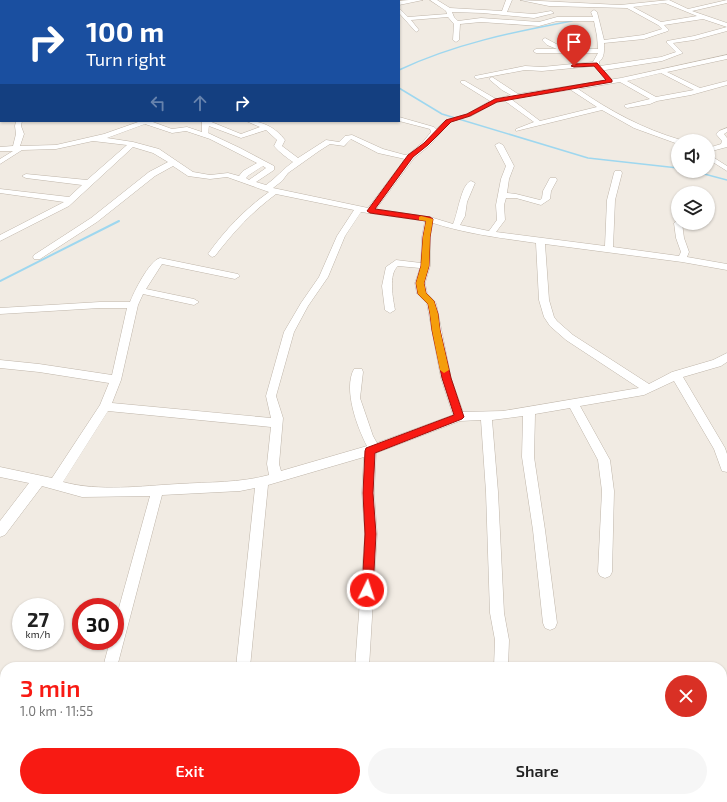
<!DOCTYPE html>
<html lang="en">
<head>
<meta charset="utf-8">
<style>
	body { margin:0; font-family:"Exo 2",sans-serif; background:#f6f6f6; color:#222; height:100vh; display:flex; flex-direction:column; font-size:15px; white-space:nowrap }
	* { box-sizing:border-box; margin:0 }
	p { font-size:13px; color:#767676 }
	.icon { flex:none; width:22px; height:22px; fill:none; stroke:currentColor; stroke-width:2; stroke-linecap:round; stroke-linejoin:round }
	.map { position:relative; flex:1; overflow:hidden }
	.panel { position:absolute; left:0px; top:662px; width:727px; height:140px; display:flex; flex-direction:column; background:#fff; border-radius:16px 16px 0 0; box-shadow:0 1px 3px #0004 }
	.panel>* { flex:none }
	.guide { position:absolute; left:0px; top:0px; width:400px; height:122px; box-shadow:0 1px 3px #0004; background:#1a4fa0; color:#fff; overflow:hidden }
	.buttons { position:absolute; left:671px; top:134px; display:grid; gap:8px }
	.buttons a { display:grid; place-items:center; width:44px; height:44px; border-radius:50%; background:#fff; box-shadow:0 1px 3px #0004; font-size:20px }
	.speed { position:absolute; left:12px; top:598px; display:flex; gap:8px; font-size:20px; font-weight:700; text-align:center }
	.speed>* { display:grid; place-content:center; width:52px; height:52px; border-radius:50%; background:#fff; box-shadow:0 1px 3px #0004; line-height:1 }
	.speed small { font-size:10px; font-weight:400 }
	.speed .limit { border:6px solid #d22; background:#fff; color:#111 }
	.pin { position:absolute; display:grid; place-items:center; width:34px; height:34px; color:#fff; margin:-41px -17px; border-radius:50% 50% 50% 0; rotate:-45deg; box-shadow:0 0 4px #0007 }
	.pin .icon { rotate:45deg }
	.me { position:absolute; width:44px; margin:-22px; rotate:4deg; stroke-linejoin:round; filter:drop-shadow(0 0 3px #0008) }
	.turn { display:flex; align-items:center; gap:14px; height:84px; padding:0 20px; font-size:18px }
	.turn .icon { width:52px; height:52px; stroke-width:2.5 }
	.turn b { display:block; font-size:28px; line-height:34px }
	.lanes { display:flex; align-items:center; height:38px; padding:0 20px; background:#0003; justify-content:center; gap:20px; direction:ltr }
	.lanes .off { opacity:.35 }
	.round { display:grid; place-items:center; flex:none; width:42px; height:42px; border-radius:21px; background:#f6f6f6 }
	.overview { display:flex; align-items:center; justify-content:space-between; height:68px; padding:0 20px }
	h1 { font-size:24px; font-weight:600; line-height:30px; color:#f81a13 }
	.primary-button { display:flex; gap:8px; margin-top:auto; padding:8px 20px }
	.primary-button a { flex:1; height:46px; border-radius:24px; background:#f81a13; color:#fff; font-size:16px; font-weight:600; line-height:46px; text-align:center }
	.primary-button a+a { background:#f6f6f6; color:#222 }
	.map>svg:first-child { display:block }
	.lines { fill:none; stroke-linecap:round; stroke-linejoin:round }
	.stream-far1 { stroke:#9ed7ef; stroke-width:1.5 }
	.stream { stroke:#9ed7ef; stroke-width:2 }
	.street-casing { stroke:#bfb5a9; stroke-width:1 }
	.street { fill:#fff; fill-rule:evenodd }
	.route { fill:#f81a13; stroke:#a1110c }
	.slow { fill:#f59e0b }
</style>
</head>
<body>
<div class="map">
<svg width="727" height="802" viewBox="0 0 727 802">
	<rect width="100%" height="100%" fill="#f1ebe3"/>
	<g class="lines">
		<path class="stream-far1" d="M399 70C454 44 513 32 572 21
			M399 88 442 114 588 158 678 168
			M693 171 727 180"/>
		<path class="stream" d="M0 281 119 221"/>
		<g class="street-casing">
			<path id="street" d="M9 0H15V1H9Z
				M68 0H75L76 1H69Z
				M93 0H104L92 1Z
				M213 0H249L250 1H214Z
				M285 0H291L292 1H286Z
				M409 0H423L399 5V1Z
				M430 0H437L450 8 502 11 506 0H512L507 12 534 14 551 11 554 13 534 18 483 13 452 12 454 17 458 21 481 18 539 22 557 17H593L591 12 594 10 597 12 604 40 643 35 662 29 658 25 627 8 549 6 520 0 620 5 669 0 688 9 727 0V3L692 11 727 23V27L703 19 664 25 669 30 668 31 644 39 604 43C604 50 605 57 599 62L600 66 661 57 676 52 667 43V41L694 36 727 27V31L694 40 673 43 683 53 662 61 599 71 594 66 542 71 525 70 477 79 474 77 475 76 525 66 542 67 593 62 598 53H536L533 51 536 49H557L547 45 542 40 545 38 564 48 598 49 597 36 594 21H557L539 26 481 22 460 24 459 40 456 42 453 40 454 24 448 17 411 20 419 30 416 32 399 13V8L408 17 447 14 446 11ZM665 3 697 16 661 22 633 7Z
				M0 13H1V17H0Z
				M0 24H1V28H0Z
				M727 55V59L667 72 700 88 727 81V85L691 95 657 101 650 104 627 108 624 106 625 105 650 99 620 82 578 89C610 111 643 129 681 140L678 141V144L634 128 602 110 516 131V129L534 122 505 101 497 102 471 116 450 122 429 146 414 158 376 209 430 217 453 224C458 214 461 184 471 181L475 183 467 202 465 216 460 225 489 231 497 220 496 205 501 179 506 166 495 145 499 143 503 145 514 166 509 179 507 193 516 194 540 200 542 198 543 191 550 178H556L557 180 551 191 550 199 541 205 516 198H506L504 205 505 220 496 232 605 246 607 200 614 173 615 171H621L622 173 615 200 613 247 679 256 681 252 676 238 674 223 678 220V223H682L684 238 689 252 687 257 727 264V270L682 262 545 244 549 300 554 317 557 321 573 335 649 384 672 372 713 360 727 353V362L721 366 683 377 725 448 727 454V472L722 471 714 449 674 381 644 395 580 406 610 460 614 491 612 572 610 576 605 578 600 576 598 572 602 491 598 460 570 408 535 414 534 457 545 530 557 623 555 628 550 630 545 628 543 623 533 530 522 457 523 416 492 420 498 492 504 613 509 640 508 667H494L495 640 490 613 486 492 481 420 460 421 376 453 374 493 377 534 369 667H355L365 534 362 493 364 457 268 485 250 667H236L255 488 240 491 162 495 117 667H103L110 641H115V622L150 496 82 497 42 486 5 535 0 537V521L29 483 0 477V467L52 478 100 405 109 383 39 372 0 368V360L39 364 112 375 127 308H100L0 314V308L100 302H130C134 292 149 261 160 258L238 274 240 276 235 279 162 264 146 289 194 299 199 302 194 305 143 294 138 305 121 380 112 403 271 418 266 396 284 332 301 303 319 277 337 236 354 210 276 194C252 212 234 231 215 256L212 257 208 254C225 230 245 209 269 192L227 177 210 179 188 176 173 166 155 176 97 222 40 259H34L33 257 34 255 91 218 149 172 168 162 153 153 133 147 69 206 0 241V235L64 202 0 193V189L69 197 82 185 26 178 22 176 26 174 87 180 127 145 93 141 56 149 22 150 0 164V159L13 151H0V147L13 146 16 134 15 126 16 121H22L21 126 24 134 20 146 56 145 104 134 141 121H150L172 129 187 127 202 132V122L209 121 241 134 260 127 246 121C262 121 275 127 285 140L282 146 298 158 326 140 339 142 345 136 352 135 383 149 405 155 409 154 423 142 431 132 430 129 399 121V117L434 127 436 129 446 120 467 114 490 101 461 83V81H465L496 99 511 95 502 90 490 80 489 79 492 77 518 94 621 78ZM661 73 694 90 656 97 627 81ZM571 90 597 107 540 121 511 99ZM145 124 172 133 186 131 210 139 257 163 243 171 239 176 228 173 210 175 193 172 159 149 133 142 107 138ZM209 126 241 138 266 130 277 140 274 146C280 153 286 157 293 162 283 169 276 178 266 185L256 182 274 170V166L240 148 208 133ZM351 139 378 153 405 159 368 208 273 188 282 181 288 173 319 151 330 144 344 146ZM263 166 266 168 249 180 246 178 249 175ZM361 212 425 221 422 237 421 263 396 260 386 267 382 286 385 310 390 313 395 310C393 299 388 274 398 266L420 268 415 283 417 294 427 304 441 378 453 415 377 443 373 436 360 398 363 372 362 369H354C343 389 357 427 367 446L281 471 279 464 283 418 276 396 294 332 308 306 328 277 345 236ZM433 223C467 234 501 238 536 243L539 300 544 317 550 326 566 340 639 388 503 411 463 412 451 378 436 303 427 293 425 283 430 266V237ZM108 411 271 427 267 464 269 475C240 483 209 482 178 484 141 486 100 492 63 482Z
				M0 71H1L0 76Z
				M0 93H1V97H0Z
				M0 108H1V112H0Z
				M727 128V132L724 134 727 138V147L708 152V148L721 144 722 141 716 134 719 131Z
				M708 154 727 166V171L708 159Z
				M52 797H68L67 802H51Z
				M201 797H217L216 802H200Z
				M332 797H348L346 802H330Z
				M475 797H491V802H475Z"/>
		</g>
		<use href="#street" class="street"/>
	</g>
	<path class="route" d="M597 63 612 80V82L497 102 470 116 451 122 428 145 413 157 375 209 430 217 433 219 430 237 429 266 424 283 426 293 434 301 438 314 440 330 451 378 464 417 462 419 375 453 373 493 376 534 373 590 371 594 367 595 363 594 362 590 365 534 363 493 365 451 366 448 454 415 442 378 432 330 430 314 428 304 418 294 416 283 421 266 423 237 426 221 370 213 367 211 408 155 424 143 446 120 467 114 495 99 606 80 594 66 574 67 571 66 574 64Z"/>
	<path class="slow" d="M421 216 433 219 430 237 429 266 424 283 426 293 434 301 438 314 440 330 449 370 444 373 440 370 432 330 430 314 428 304 418 294 416 283 421 266 423 237 426 221 419 220V217Z"/>
</svg>
<div class="buttons">
<a><svg class="icon" aria-label="sound" viewBox="0 0 24 24"><path d="M4 9h4l5-4v14l-5-4H4zM17 9q2 3 0 6"/></svg></a>
<a><svg class="icon" aria-label="layers" viewBox="0 0 24 24"><path d="M12 4l9 5-9 5-9-5zM3 14l9 5 9-5"/></svg></a>
</div>
<div class="speed"><div>27<small>km/h</small></div><div class="limit">30</div></div>
<div class="pin" style="left:574px;top:66px;background:#d93025"><svg class="icon" aria-label="arrive" viewBox="0 0 24 24"><path d="M6 21V4h12l-3 4 3 4H6"/></svg></div>
<svg class="me" style="left:367px;top:590px" viewBox="-20 -20 40 40"><circle r="17" fill="#f81a13" stroke="#fff" stroke-width="3"/><path d="M0-11L8 9 0 5-8 9z" fill="#fff"/></svg>
<div class="guide">
<div class="turn"><svg class="icon" aria-label="right" viewBox="0 0 24 24"><path d="M7 20v-9h11M14 6l5 5-5 5"/></svg><div><b>100 m</b>Turn right</div></div>
<div class="lanes"><svg class="icon off" aria-label="left" viewBox="0 0 24 24"><path d="M17 20v-9H6M10 6l-5 5 5 5"/></svg><svg class="icon off" aria-label="ahead" viewBox="0 0 24 24"><path d="M12 20V5M6 11l6-6 6 6"/></svg><svg class="icon" aria-label="right" viewBox="0 0 24 24"><path d="M7 20v-9h11M14 6l5 5-5 5"/></svg></div>
</div>
<section class="panel">
<div class="overview"><div><h1>3 min</h1><p>1.0 km · 11:55</p></div><a class="round" style="background:#d93025;color:#fff"><svg class="icon" aria-label="close" viewBox="0 0 24 24"><path d="M6 6l12 12M18 6L6 18"/></svg></a></div>
<div class="primary-button"><a>Exit</a><a>Share</a></div>
</section>
</div>
</body>
</html>
